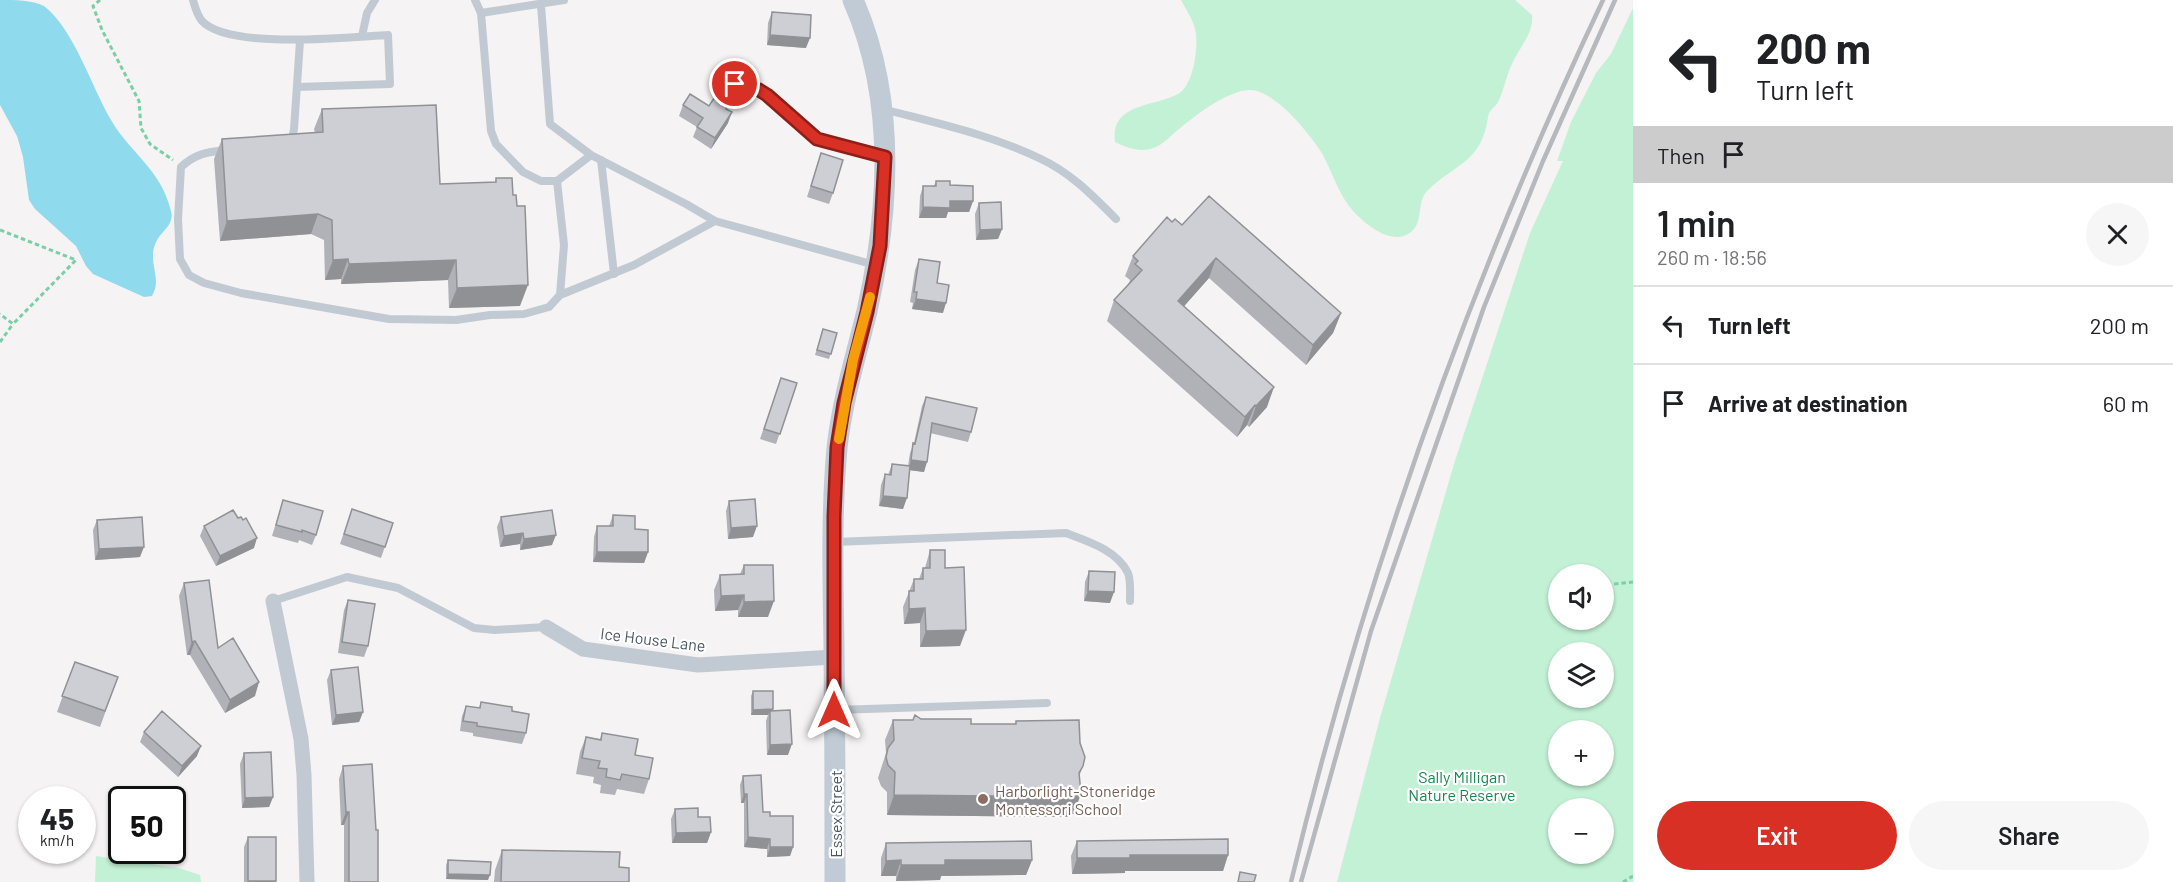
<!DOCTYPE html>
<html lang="en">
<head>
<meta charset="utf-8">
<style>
	body { margin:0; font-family:Barlow,sans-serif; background:#f6f6f6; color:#202124; height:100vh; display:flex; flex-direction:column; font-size:22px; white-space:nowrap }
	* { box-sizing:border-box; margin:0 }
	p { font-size:20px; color:#757577 }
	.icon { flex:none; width:33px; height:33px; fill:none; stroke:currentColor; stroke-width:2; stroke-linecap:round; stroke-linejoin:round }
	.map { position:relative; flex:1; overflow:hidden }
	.panel { display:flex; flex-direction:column; background:#fff; width:540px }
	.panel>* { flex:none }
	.hud { background:#fff; color:#202124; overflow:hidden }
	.buttons { position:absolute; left:1548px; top:564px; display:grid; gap:12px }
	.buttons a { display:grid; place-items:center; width:66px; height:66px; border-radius:50%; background:#fff; box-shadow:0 2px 4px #0004; font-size:30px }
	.speed { position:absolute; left:18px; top:786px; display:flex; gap:12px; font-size:30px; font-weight:700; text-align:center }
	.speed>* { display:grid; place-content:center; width:78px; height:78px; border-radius:50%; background:#fff; box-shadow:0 2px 4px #0004; line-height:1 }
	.speed small { font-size:15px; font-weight:400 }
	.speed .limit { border:3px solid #111; border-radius:9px; background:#fff; color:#111 }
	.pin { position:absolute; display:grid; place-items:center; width:51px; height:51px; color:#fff; margin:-26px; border:3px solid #fff; border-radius:50%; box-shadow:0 2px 6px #0007 }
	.me { position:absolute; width:66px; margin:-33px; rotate:0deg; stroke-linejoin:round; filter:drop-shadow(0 0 4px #0008) }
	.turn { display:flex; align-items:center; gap:21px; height:126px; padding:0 24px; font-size:27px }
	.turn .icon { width:78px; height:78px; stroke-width:2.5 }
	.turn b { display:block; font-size:42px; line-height:51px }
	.then { display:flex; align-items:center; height:57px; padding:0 24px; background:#0003; gap:12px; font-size:22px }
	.round { display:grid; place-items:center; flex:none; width:63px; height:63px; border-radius:32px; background:#f6f6f6 }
	.summary { display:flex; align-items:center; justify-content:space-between; height:102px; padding:0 24px }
	h1 { font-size:36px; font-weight:600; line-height:45px }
	.primary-button { display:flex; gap:12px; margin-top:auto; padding:12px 24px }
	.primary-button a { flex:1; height:69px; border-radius:36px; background:#d93025; color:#fff; font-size:24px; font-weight:600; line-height:69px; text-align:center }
	.primary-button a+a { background:#f6f6f6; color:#202124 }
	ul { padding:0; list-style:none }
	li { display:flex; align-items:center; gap:18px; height:78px; padding:0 24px; border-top:2px solid #e0e0e0 }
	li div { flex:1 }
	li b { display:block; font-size:22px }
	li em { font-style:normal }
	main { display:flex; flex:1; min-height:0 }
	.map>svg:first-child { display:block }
	.green { fill:#c3f1d5; fill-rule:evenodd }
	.water { fill:#90daee }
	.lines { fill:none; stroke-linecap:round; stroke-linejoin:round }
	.path { stroke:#7ad0a6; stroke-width:3; stroke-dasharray:4.5 3; stroke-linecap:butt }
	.lane { stroke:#c1cad2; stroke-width:8 }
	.street { stroke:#c1cad2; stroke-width:15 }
	.secondary { stroke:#c1cbd6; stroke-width:21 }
	.rail { stroke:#b5b8bd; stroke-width:4.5 }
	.wall { fill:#b0b2b7 }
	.shaded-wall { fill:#909195 }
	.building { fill:#cdcfd5; stroke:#909195; stroke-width:1.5 }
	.route-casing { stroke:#8d1f18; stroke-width:15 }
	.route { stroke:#d93025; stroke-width:10 }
	.slow { stroke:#f59e0b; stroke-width:10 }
	.education-dot { fill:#8d6e63; stroke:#fff; stroke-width:2 }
	.labels { text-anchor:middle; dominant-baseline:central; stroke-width:4.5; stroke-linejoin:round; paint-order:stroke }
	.street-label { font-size:16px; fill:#4a5661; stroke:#fff }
	.park-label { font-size:16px; fill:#17864f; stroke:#fff }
	.education-label { font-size:16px; fill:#785e54; stroke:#fff; text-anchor:start }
</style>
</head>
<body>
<main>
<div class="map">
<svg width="1633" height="882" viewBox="0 0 1633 882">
	<rect width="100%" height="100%" fill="#f5f3f3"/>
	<path class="green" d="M1181 0H1515L1532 15C1534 34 1519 47 1512 64 1506 76 1504 90 1498 102 1495 108 1489 109 1488 117 1482 163 1454 164 1427 191 1416 203 1424 222 1411 232 1393 247 1366 225 1353 211 1339 195 1333 174 1323 155 1311 135 1275 90 1250 90 1228 90 1196 115 1179 129 1170 136 1161 147 1150 149 1138 152 1125 147 1115 142 1110 103 1154 107 1178 94 1193 86 1198 50 1196 34 1195 22 1186 10 1181 0Z
		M1633 8V882H1337L1380 718 1454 464 1530 233 1563 161H1557L1571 122 1596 73 1611 54ZM1558 574H1604V620H1558ZM1558 652H1604V698H1558ZM1558 730H1604V776H1558ZM1558 808H1604V854H1558Z
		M96 856 179 868 200 875 201 882H95Z"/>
	<path class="water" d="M0 0C15 0 32 0 44 6 74 29 92 88 111 120 130 153 161 169 171 211 175 225 161 231 156 242 149 257 156 268 156 283 156 287 154 292 152 296L144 297 93 274 86 266 76 246 35 209 29 200 23 157 17 136 0 105Z"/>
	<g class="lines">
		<path class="path" d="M100 0 93 6 102 30 139 101 141 128 150 144 173 160
			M0 230 76 260 13 324 0 314
			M0 342 13 324
			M1614 584 1633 582
			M1623 882 1633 876"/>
		<path class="lane" d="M193 0C195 7 197 15 202 21 229 50 349 37 388 35L390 84 297 87
			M475 0 481 13 491 131 496 144 523 172 541 181H557L591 155
			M541 5 550 124 591 155 686 204 715 221 875 265
			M481 13 564 0
			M362 36 367 13 375 0
			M735 84 759 91 767 95 817 139 884 157
			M883 109C936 123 992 135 1041 159 1071 173 1093 196 1116 219
			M287 141 292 139 294 129 300 41
			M225 150C207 152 195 154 181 167L178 219 180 259 189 275 204 283 241 293 389 319 456 320 490 315 524 314 549 307 560 295 634 265 715 221
			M601 160 614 274
			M557 181 564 245 560 295
			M835 542 1066 533C1087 541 1117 550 1128 573 1131 580 1130 593 1130 601
			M273 601 347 577 398 588 474 628 495 630 546 627
			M836 710 1047 703"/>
		<path class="street" d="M273 601 301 739 304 775 307 882
			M546 627 583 649 698 665 834 657"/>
		<path class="secondary" d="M835 882C835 804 835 725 834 647 833 581 831 514 837 448 842 401 856 356 867 311 890 209 896 97 853 0"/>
		<path class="rail" d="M1291 882C1364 580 1470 281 1603 0
			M1301 882 1371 631 1484 307 1543 161 1615 0"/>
	</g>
	<path class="wall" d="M772 12 806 48 767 45 768 23Z
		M683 105 709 106 727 109 728 123 711 149 693 137 697 127 679 116Z
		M322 109 440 184 495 182 496 178 520 306 449 308 448 280 341 284V279L325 280 324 240 311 234 220 241 214 159 222 139 315 133 314 129Z
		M821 153 833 193 829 204 807 197Z
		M936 181 950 185 973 201 969 212H948L946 218H919L920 196 923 186H934Z
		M979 203 1002 229 998 239 976 240 975 214Z
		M1172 222 1182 225 1341 313 1333 333 1306 365 1209 278 1184 306 1267 407 1249 427 1247 425 1237 437 1107 321 1114 300 1128 285 1130 280 1125 276 1133 256Z
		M919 259 943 313 912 309 913 303 910 302 915 270Z
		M823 329 837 333 829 359 815 355Z
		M781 378 797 383 776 444 760 439Z
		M926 397 971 432 968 442 930 433 924 472 910 470 903 509 879 506 881 485 885 474 888 475 892 464 908 466 910 453 914 443 922 406Z
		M283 500 316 535 312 545 299 540 298 543 272 536Z
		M729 501 753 537 728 539 726 511Z
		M352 509 393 523 381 558 340 544Z
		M613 515 635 529 648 552 644 563 593 562 594 537 597 526H609Z
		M501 517 552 545 520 550V544L500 547 497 527Z
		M97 520 140 557 95 560 93 530Z
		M204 526 254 548 216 566 200 536Z
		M930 550 945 568 960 646 920 647V623L904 624 903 607 914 579H919L923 568H925Z
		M744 565 768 617H738V610L715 611 714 590 720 575 740 574Z
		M1089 571 1110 603 1084 601 1085 582Z
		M184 583 218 648 255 696 225 713 190 655H187L179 596Z
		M348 600 368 646 364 657 338 653 344 610Z
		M75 662 118 677 100 727 57 712Z
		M331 670 363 712 359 722 332 725 327 680Z
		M753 691 772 711 788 755H767L766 721 768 715H751V696Z
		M481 702 512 711 526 733 522 744 473 736V733L460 731 462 716 466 706 479 708Z
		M921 719 971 724H1015L1016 721 1080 743 1083 766 1079 777 1081 793 1074 814H1069L1068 817 887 815V792L881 786 878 778 886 753 885 740 893 720H913Z
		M144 732 197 756 178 777 140 742Z
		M602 733 635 755 649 779 644 794 617 789 615 795 600 793 601 785 593 783 594 777 576 774 580 752 586 737 600 739Z
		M244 753 273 797 269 807 242 808 240 764Z
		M343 766 376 830 378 882H344V825H341L339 779Z
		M743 776 763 812 770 816 793 847 790 856 767 857V849L744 847V803H741L740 785Z
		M675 809 698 817 711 832 707 843H672L671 819Z
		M248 837 276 881V882H244V847Z
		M1077 841 1228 855 1223 871H1125V873L1072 874 1071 856Z
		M886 843 1032 860 1026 875 941 876 940 880 896 881V876H881V858Z
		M502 850 619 867 629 882H494L495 870Z
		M448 860 488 880 446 879V865Z"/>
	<path class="shaded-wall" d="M770 35 810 38 806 48 767 45Z
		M732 112 728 123 711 149 715 138Z
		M950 201H973L969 212H948L946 218H919L923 207Z
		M318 214 311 234 220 241 227 221Z
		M1002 229 998 239 976 240 980 230Z
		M1216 258 1209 278 1171 321 1178 301Z
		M348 259 341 279 325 280 333 260Z
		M456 260 448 280 341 284 349 264Z
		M528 285 520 306 449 308 457 288Z
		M916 299 946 303 943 313 912 309Z
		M1341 313 1333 333 1306 365 1313 345Z
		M1274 387 1267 407 1249 427 1256 406Z
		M1255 405 1247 425 1237 437 1245 417Z
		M911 460 927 462 924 472 908 470Z
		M883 496 907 498 903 509 879 506Z
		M757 526 753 537 728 539 731 528Z
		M523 533 520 544 500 547 504 536Z
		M556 535 552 545 520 550 524 539Z
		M257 538 254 548 216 566 220 556Z
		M144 547 140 557 95 560 99 549Z
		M597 552H648L644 563 593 562Z
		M1088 591 1114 592 1110 603 1084 601Z
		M744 595 738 610 715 611 721 596Z
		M774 601 768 617H738L744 602Z
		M925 608 920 623 904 624 909 609Z
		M966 630 960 646 920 647 926 631Z
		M195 641 190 655H187L192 642Z
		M259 682 255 696 225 713 230 700Z
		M773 709 771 715 770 711 768 715H751L753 710Z
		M363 712 359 722 332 725 336 715Z
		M792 744 788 755H767L770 745Z
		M201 746 197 756 178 777 182 766Z
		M1081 793 1074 814H1069L1068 817 887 815 894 795Z
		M744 794H747L744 803H741Z
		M273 797 269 807 242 808 245 798Z
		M346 812H349L344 825H341Z
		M711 832 707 843H672L676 833Z
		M748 837 770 839 767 849 744 847Z
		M770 847H793L790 856 767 857Z
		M1130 855H1228L1223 871H1125V873L1072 874 1077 858Z
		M901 860 896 876H881L886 861Z
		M945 860H1032L1026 875 941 876 940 880 896 881 901 865Z
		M448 874 490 875 488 880 446 879Z
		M248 881H276V882H248Z"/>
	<path class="building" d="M772 12 811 15 810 38 770 35Z
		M690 94 709 106 716 95 730 103 726 109 732 112 715 138 697 127 703 118 683 105Z
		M436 105 440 184 496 182V178H512L513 195H516L517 206H525L528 285 457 288 456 260 349 264 348 259 333 260 332 220 318 214 227 221 222 139 323 132 322 109Z
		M821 153 843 160 833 193 811 186Z
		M936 181H950V185L973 186V201H950V208L923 207V186H936Z
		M1209 196 1341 313 1313 345 1216 258 1178 301 1274 387 1256 406 1255 405 1245 417 1114 300 1142 270 1135 264 1138 261 1133 256 1167 217 1172 222 1175 219 1182 225Z
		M1001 202 1002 229 980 230 979 203Z
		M919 259 940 262 937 283 949 285 946 303 916 299 917 292H914Z
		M823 329 837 333 831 354 817 350Z
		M781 378 797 383 780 434 764 429Z
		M926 397 977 408 971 432 932 423 927 462 911 460 913 443 915 444Z
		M892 464 910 466 907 498 883 496 885 474 891 475Z
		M755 499 757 526 731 528 729 501Z
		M283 500 323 511 316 535 302 530V532L276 525Z
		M352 509 393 523 385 547 344 534Z
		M233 510 238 518 241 517 243 520 246 518 257 538 220 556 204 526Z
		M552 510 556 535 524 539 523 533 504 536 501 517Z
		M613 515 635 516V529L648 530V552H597V526H613Z
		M142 517 144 547 99 549 97 520Z
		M930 550H945V568L964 567 966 630 926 631 925 608 909 609V591H914V579H923V568H930Z
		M744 565H773L774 601 744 602V595L721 596 720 575 744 574Z
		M1089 571 1115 572 1114 592 1088 591Z
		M209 580 218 648 233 638 259 682 230 700 195 641 192 642 184 583Z
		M348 600 375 604 368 646 342 642Z
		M75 662 118 677 105 711 62 696Z
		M358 667 363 712 336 715 331 670Z
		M753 691H773V709L753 710Z
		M481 702 512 707V711L529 714 526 733 477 726V723L463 721 466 706 480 708Z
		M790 710 792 744 770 745V711Z
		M162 711 201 746 182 766 144 732Z
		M915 715 921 719H971V724H1016V721L1079 720 1080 743 1085 757 1083 766 1079 773 1081 793 1075 794V797L894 795 895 772 888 765 886 757 888 748 894 740 893 720H913Z
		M602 733 638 739 635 755 653 758 649 779 622 774 620 780 606 777 607 769 598 768 600 761 582 758 586 737 601 740Z
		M271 752 273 797 245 798 244 753Z
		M372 764 376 830H378V882H349V812H346L343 766Z
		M761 775 763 812H770V816H793V847H770V839L748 837 747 794H744L743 776Z
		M698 808V817H710L711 832 676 833 675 809Z
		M248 837H276V881H248Z
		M1228 839V855H1130V858H1077V841Z
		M1031 841 1032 860H945V865H901V860L886 861V843Z
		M502 850 620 852 619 867 629 868V882H501Z
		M448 860 491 862 490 875 448 874Z
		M1240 872 1256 875 1254 882H1238Z"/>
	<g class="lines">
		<g class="route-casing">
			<path id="route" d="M735 84 759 90 767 95 817 139 885 157 880 246 867 312 844 403 837 447 834 516V710"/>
		</g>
		<use href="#route" class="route"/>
		<path class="slow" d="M839 439 853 360 870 297"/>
	</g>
	<circle class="education-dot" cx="983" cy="799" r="6"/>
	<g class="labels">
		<g class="street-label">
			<text transform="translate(653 639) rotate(7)">Ice House Lane</text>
			<text transform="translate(835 814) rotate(-90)">Essex Street</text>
		</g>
		<g class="park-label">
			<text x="1462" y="776">Sally Milligan<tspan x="1462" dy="18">Nature Reserve</tspan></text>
		</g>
		<g class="education-label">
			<text x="995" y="790">Harborlight-Stoneridge<tspan x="995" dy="18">Montessori School</tspan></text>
		</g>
	</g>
</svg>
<div class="buttons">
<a><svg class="icon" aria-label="sound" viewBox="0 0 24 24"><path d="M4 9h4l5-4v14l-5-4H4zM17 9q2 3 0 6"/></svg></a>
<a><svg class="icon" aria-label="layers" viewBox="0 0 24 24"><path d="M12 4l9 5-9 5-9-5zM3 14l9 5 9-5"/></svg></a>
<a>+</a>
<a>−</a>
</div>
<div class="speed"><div>45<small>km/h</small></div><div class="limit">50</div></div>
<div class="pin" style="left:735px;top:84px;background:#d93025"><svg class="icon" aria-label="arrive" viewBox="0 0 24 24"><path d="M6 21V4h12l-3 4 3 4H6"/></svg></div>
<svg class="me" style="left:834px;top:710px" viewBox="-20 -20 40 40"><path d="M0-17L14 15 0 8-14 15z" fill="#d93025" stroke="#fff" stroke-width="4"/></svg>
</div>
<section class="panel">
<div class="hud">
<div class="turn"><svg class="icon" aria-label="left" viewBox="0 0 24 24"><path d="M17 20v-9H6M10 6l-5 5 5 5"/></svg><div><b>200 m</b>Turn left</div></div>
<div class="then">Then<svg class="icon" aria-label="arrive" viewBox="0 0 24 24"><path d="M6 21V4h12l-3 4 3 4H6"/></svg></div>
</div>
<div class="summary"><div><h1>1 min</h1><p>260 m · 18:56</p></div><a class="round"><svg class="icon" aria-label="close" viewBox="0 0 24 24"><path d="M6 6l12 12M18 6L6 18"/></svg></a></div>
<ul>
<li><svg class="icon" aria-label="left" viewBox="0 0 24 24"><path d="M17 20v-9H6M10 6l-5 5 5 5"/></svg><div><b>Turn left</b></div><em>200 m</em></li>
<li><svg class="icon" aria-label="arrive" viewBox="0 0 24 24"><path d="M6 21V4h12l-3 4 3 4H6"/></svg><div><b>Arrive at destination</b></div><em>60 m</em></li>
</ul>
<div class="primary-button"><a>Exit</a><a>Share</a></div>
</section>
</main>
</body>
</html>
